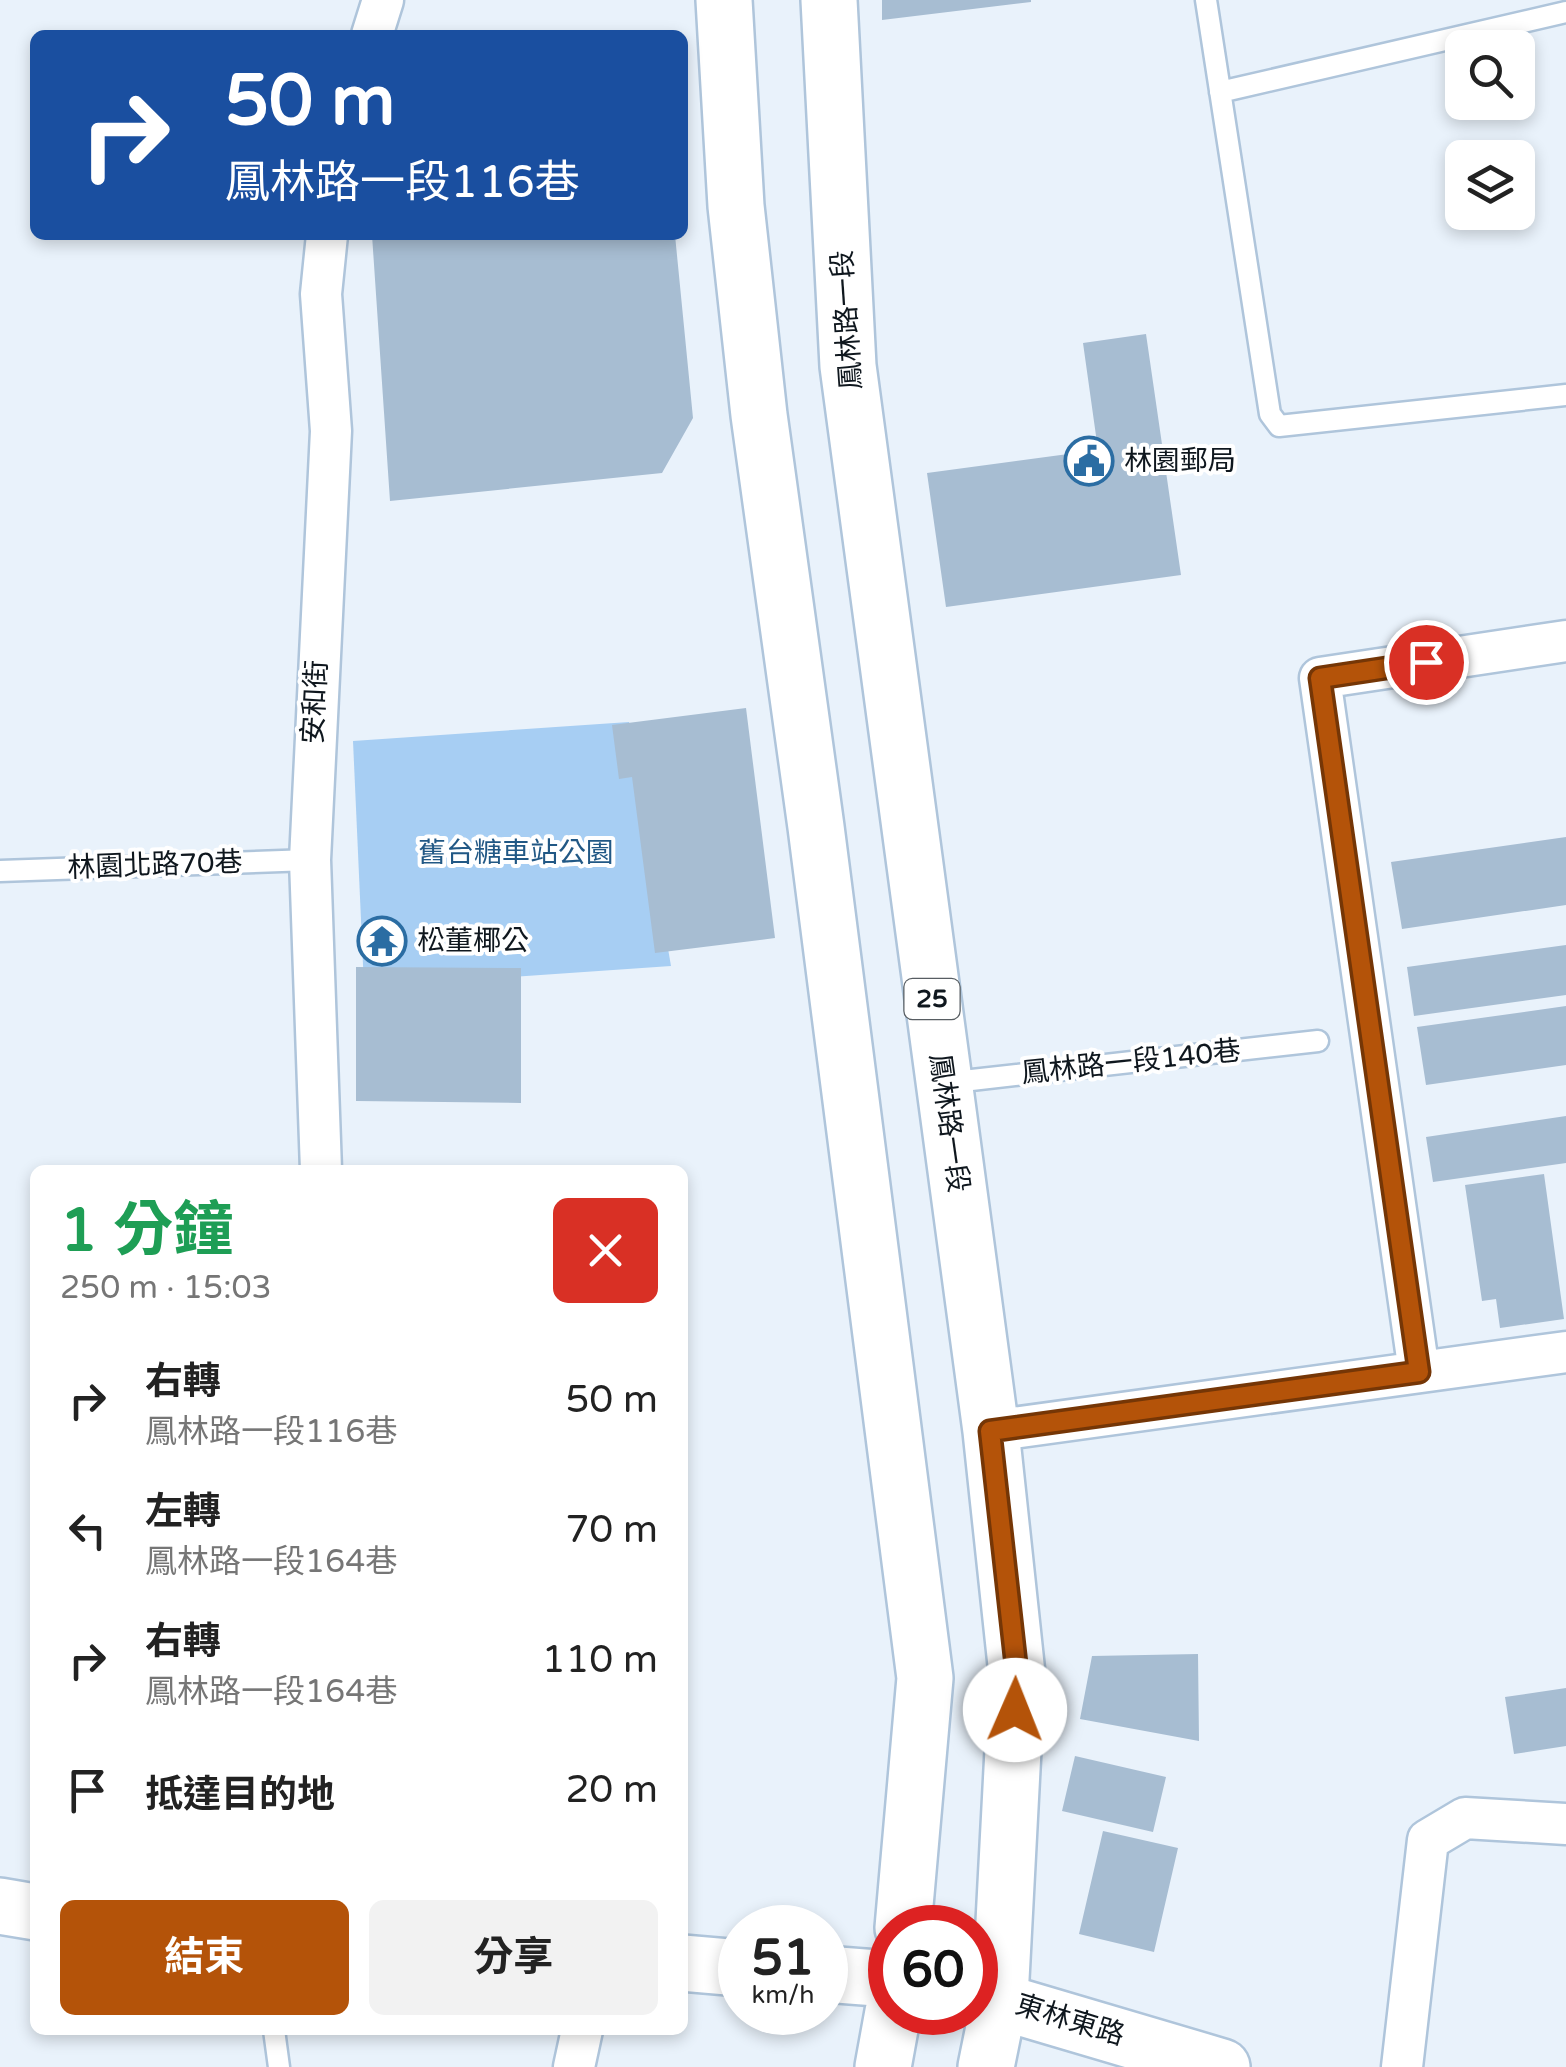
<!DOCTYPE html>
<html lang="zh-TW">
<head>
<meta charset="utf-8">
<style>
	body { margin:0; font-family:"Varela Round","Noto Sans TC",sans-serif; background:#f2f2f2; color:#222; height:100vh; display:flex; flex-direction:column; font-size:38px; white-space:nowrap }
	* { box-sizing:border-box; margin:0 }
	p { font-size:32px; color:#767676 }
	.icon { flex:none; width:55px; height:55px; fill:none; stroke:currentColor; stroke-width:2; stroke-linecap:round; stroke-linejoin:round }
	.map { position:relative; flex:1; overflow:hidden }
	.sheet { position:absolute; left:30px; top:1165px; width:658px; height:870px; display:flex; flex-direction:column; background:#fff; border-radius:15px; box-shadow:0 5px 15px #0003 }
	.sheet>* { flex:none }
	.banner { position:absolute; left:30px; top:30px; width:658px; height:210px; border-radius:15px; box-shadow:0 5px 15px #0003; background:#1a4fa0; color:#fff; overflow:hidden }
	.buttons { position:absolute; left:1445px; top:30px; display:grid; gap:20px }
	.buttons a { display:grid; place-items:center; width:90px; height:90px; border-radius:15px; background:#fff; box-shadow:0 5px 15px #0003; font-size:50px }
	.speed { position:absolute; left:718px; top:1905px; display:flex; gap:20px; font-size:50px; font-weight:700; text-align:center }
	.speed>* { display:grid; place-content:center; width:130px; height:130px; border-radius:50%; background:#fff; box-shadow:0 5px 15px #0003; line-height:1 }
	.speed small { font-size:25px; font-weight:400 }
	.speed .limit { border:15px solid #d22; background:#fff; color:#111 }
	.pin { position:absolute; display:grid; place-items:center; width:85px; height:85px; color:#fff; margin:-42px; border:5px solid #fff; border-radius:50%; box-shadow:0 2px 10px #0007 }
	.me { position:absolute; width:110px; margin:-55px; rotate:1deg; stroke-linejoin:round; filter:drop-shadow(0 0 8px #0008) }
	.turn { display:flex; align-items:center; gap:35px; height:210px; padding:0 30px; font-size:45px }
	.turn .icon { width:130px; height:130px; stroke-width:2.5 }
	.turn b { display:block; font-size:70px; line-height:85px }
	.round { display:grid; place-items:center; flex:none; width:105px; height:105px; border-radius:15px; background:#f2f2f2 }
	.headline { display:flex; align-items:center; justify-content:space-between; height:170px; padding:0 30px }
	h1 { font-size:60px; font-weight:700; line-height:75px; color:#1e9e55 }
	.button { display:flex; gap:20px; margin-top:auto; padding:20px 30px }
	.button a { flex:1; height:115px; border-radius:15px; background:#b45309; color:#fff; font-size:40px; font-weight:700; line-height:115px; text-align:center }
	.button a+a { background:#f2f2f2; color:#222 }
	ul { padding:0; list-style:none }
	li { display:flex; align-items:center; gap:30px; height:130px; padding:0 30px }
	li div { flex:1 }
	li b { display:block; font-size:38px }
	li em { font-style:normal }
	.map>svg:first-child { display:block }
	.green { fill:#a7cef3 }
	.building { fill:#a7bdd2 }
	.lines { fill:none; stroke-linecap:round; stroke-linejoin:round }
	.lane-casing { stroke:#afc5db; stroke-width:25 }
	.street-casing { stroke:#afc5db; stroke-width:45 }
	.secondary-casing { stroke:#afc5db; stroke-width:60 }
	.primary-casing { stroke:#afc5db; stroke-width:60 }
	.lane { stroke:#fff; stroke-width:20 }
	.street { stroke:#fff; stroke-width:40 }
	.secondary { stroke:#fff; stroke-width:55 }
	.primary { stroke:#fff; stroke-width:55 }
	.route-casing { stroke:#753606; stroke-width:25 }
	.route { stroke:#b45309; stroke-width:18 }
	.labels { text-anchor:middle; dominant-baseline:central; stroke-width:8; stroke-linejoin:round; paint-order:stroke }
	.shield { fill:#fff; stroke:#575d62; stroke-width:2.5 }
	.shield-label { font-size:25px; font-weight:bold; fill:#0f171e }
	.street-label { font-size:28px; fill:#0f171e; stroke:#fff }
	.poi-label { font-size:28px; fill:#0f171e; stroke:#fff; text-anchor:start }
	.park-label { font-size:28px; fill:#215885; stroke:#fff }
</style>
</head>
<body>
<div class="map">
<svg width="1566" height="2067" viewBox="0 0 1566 2067">
	<rect width="100%" height="100%" fill="#e9f2fb"/>
	<path class="green" d="M629 722 671 966 364 987 353 741Z"/>
	<path class="building" d="M882 0H1031V2L882 20Z
		M372 235H675L693 418 662 473 390 501Z
		M1146 334 1181 575 946 607 927 473 1098 450 1083 343Z
		M746 708 775 938 655 953 632 777 619 779 612 725Z
		M1566 837V905L1402 929 1391 862Z
		M1566 945V995L1414 1016 1407 967Z
		M356 967 521 968V1103L356 1101Z
		M1566 1006V1065L1426 1085 1417 1027Z
		M1566 1116V1163L1433 1182 1426 1137Z
		M1544 1174 1564 1319 1500 1328 1496 1299 1482 1301 1465 1185Z
		M1198 1654 1199 1741 1080 1719 1092 1656Z
		M1566 1688V1746L1514 1754 1505 1697Z
		M1075 1756 1166 1777 1153 1832 1062 1811Z
		M1103 1831 1178 1848 1154 1952 1079 1934Z"/>
	<g class="lines">
		<g class="lane-casing">
			<path id="lane" d="M1206 0 1270 414 1279 426 1566 395
				M1220 92 1566 12
				M0 871 310 860
				M945 1083 1318 1041
				M274 2030 279 2067"/>
		</g>
		<g class="street-casing">
			<path id="street" d="M372 35 383 0
				M321 1170 310 860 331 431 321 294 327 235
				M1419 1372 1320 678 1566 641
				M991 1431 1566 1352
				M574 2067 582 2030
				M1402 2067 1428 1840 1465 1818 1566 1824"/>
		</g>
		<g class="secondary-casing">
			<path id="secondary" d="M0 1906 35 1912
				M682 1963 740 1968
				M825 1974 890 1979
				M975 1994 1222 2067"/>
		</g>
		<g class="primary-casing">
			<path id="primary" d="M724 0 736 206 759 415 816 827 925 1678 903 1928
				M829 0 848 366 991 1431 1017 1674 1000 1998 986 2067
				M883 2067 893 2012"/>
		</g>
		<use href="#lane" class="lane"/>
		<use href="#street" class="street"/>
		<use href="#secondary" class="secondary"/>
		<use href="#primary" class="primary"/>
	</g>
	<g class="lines">
		<g class="route-casing">
			<path id="route" d="M1015 1710 1017 1674 990 1431 1419 1372 1320 678 1426 662"/>
		</g>
		<use href="#route" class="route"/>
	</g>
	<defs>
		<g id="civic-ring" transform="scale(2.5)"><circle r="9.5" fill="#fff" stroke="#2b6da3" stroke-width="1.5"/><path d="M-.6-6.5H3V-4.5H.6V-3L4-1V1h2V6H-6V1h2V-1L-.6-3ZM-1.2 2.5V6h2.4V2.5Z" fill="#2b6da3"/></g>
		<g id="temple-ring" transform="scale(2.5)"><circle r="9.5" fill="#fff" stroke="#2b6da3" stroke-width="1.5"/><path d="M0-6L5-2H3V0L6.5 2.5H4V6H1.5V3h-3V6H-4V2.5H-6.5L-3 0V-2H-5Z" fill="#2b6da3"/></g>
	</defs>
	<g fill-rule="evenodd">
		<use href="#civic-ring" x="1089" y="461"/>
		<use href="#temple-ring" x="382" y="941"/>
	</g>
	<g class="labels">
		<rect class="shield" x="904.5" y="979" width="55" height="40" rx="8"/>
		<g class="shield-label">
			<text x="932" y="999">25</text>
		</g>
		<g class="street-label">
			<text transform="translate(847 320) rotate(-94)">鳳林路一段</text>
			<text transform="translate(315 702) rotate(-87)">安和街</text>
			<text transform="translate(155 865) rotate(-2)">林園北路70巷</text>
			<text transform="translate(1131 1062) rotate(-6)">鳳林路一段140巷</text>
			<text transform="translate(949 1123) rotate(82)">鳳林路一段</text>
			<text transform="translate(1070 2020) rotate(17)">東林東路</text>
		</g>
		<g class="poi-label">
			<text x="1124" y="461">林園郵局</text>
			<text x="417" y="941">松董椰公</text>
		</g>
		<g class="park-label">
			<text x="516" y="853">舊台糖車站公園</text>
		</g>
	</g>
</svg>
<div class="buttons">
<a><svg class="icon" aria-label="search" viewBox="0 0 24 24"><circle cx="10" cy="10" r="6"/><path d="M15 15l6 6"/></svg></a>
<a><svg class="icon" aria-label="layers" viewBox="0 0 24 24"><path d="M12 4l9 5-9 5-9-5zM3 14l9 5 9-5"/></svg></a>
</div>
<div class="speed"><div>51<small>km/h</small></div><div class="limit">60</div></div>
<div class="pin" style="left:1426px;top:662px;background:#d93025"><svg class="icon" aria-label="arrive" viewBox="0 0 24 24"><path d="M6 21V4h12l-3 4 3 4H6"/></svg></div>
<svg class="me" style="left:1015px;top:1710px" viewBox="-20 -20 40 40"><circle r="19" fill="#fff"/><path d="M0-13L10 11 0 6-10 11z" fill="#b45309"/></svg>
<div class="banner">
<div class="turn"><svg class="icon" aria-label="right" viewBox="0 0 24 24"><path d="M7 20v-9h11M14 6l5 5-5 5"/></svg><div><b>50 m</b>鳳林路一段116巷</div></div>
</div>
<section class="sheet">
<div class="headline"><div><h1>1 分鐘</h1><p>250 m · 15:03</p></div><a class="round" style="background:#d93025;color:#fff"><svg class="icon" aria-label="close" viewBox="0 0 24 24"><path d="M6 6l12 12M18 6L6 18"/></svg></a></div>
<ul>
<li><svg class="icon" aria-label="right" viewBox="0 0 24 24"><path d="M7 20v-9h11M14 6l5 5-5 5"/></svg><div><b>右轉</b><p>鳳林路一段116巷</p></div><em>50 m</em></li>
<li><svg class="icon" aria-label="left" viewBox="0 0 24 24"><path d="M17 20v-9H6M10 6l-5 5 5 5"/></svg><div><b>左轉</b><p>鳳林路一段164巷</p></div><em>70 m</em></li>
<li><svg class="icon" aria-label="right" viewBox="0 0 24 24"><path d="M7 20v-9h11M14 6l5 5-5 5"/></svg><div><b>右轉</b><p>鳳林路一段164巷</p></div><em>110 m</em></li>
<li><svg class="icon" aria-label="arrive" viewBox="0 0 24 24"><path d="M6 21V4h12l-3 4 3 4H6"/></svg><div><b>抵達目的地</b></div><em>20 m</em></li>
</ul>
<div class="button"><a>結束</a><a>分享</a></div>
</section>
</div>
</body>
</html>
